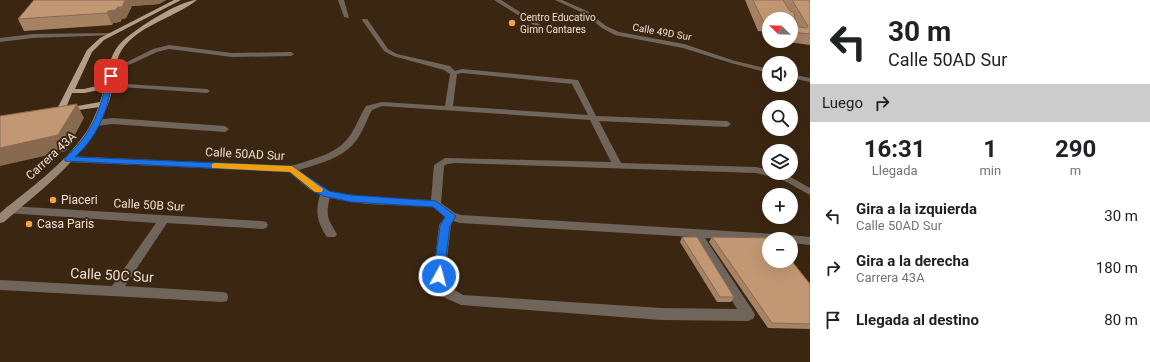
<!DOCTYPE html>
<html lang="es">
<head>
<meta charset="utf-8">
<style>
	body { margin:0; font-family:Roboto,sans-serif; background:#f6f6f6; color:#202124; height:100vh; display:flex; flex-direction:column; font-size:15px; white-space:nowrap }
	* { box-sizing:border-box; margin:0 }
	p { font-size:13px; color:#757577 }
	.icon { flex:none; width:22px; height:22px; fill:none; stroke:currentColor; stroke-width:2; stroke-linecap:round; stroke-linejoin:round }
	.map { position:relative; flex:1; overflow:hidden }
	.panel { display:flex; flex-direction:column; background:#fff; width:340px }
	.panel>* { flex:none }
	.banner { background:#fff; color:#202124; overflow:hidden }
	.needle { width:26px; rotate:293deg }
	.controls { position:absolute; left:762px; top:12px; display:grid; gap:8px }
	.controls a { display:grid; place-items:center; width:36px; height:36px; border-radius:50%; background:#fff; box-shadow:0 4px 16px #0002; font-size:20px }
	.pin { position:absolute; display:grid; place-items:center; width:34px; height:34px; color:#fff; margin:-17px; border-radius:8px; box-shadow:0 2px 6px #0006 }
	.me { position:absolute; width:44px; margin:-22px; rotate:7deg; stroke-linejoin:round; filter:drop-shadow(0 0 3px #0008) }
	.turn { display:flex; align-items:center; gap:14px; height:84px; padding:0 12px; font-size:18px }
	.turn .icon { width:52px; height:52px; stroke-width:2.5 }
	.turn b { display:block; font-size:28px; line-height:34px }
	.then { display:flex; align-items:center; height:38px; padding:0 12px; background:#0003; gap:8px; font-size:15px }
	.eta { display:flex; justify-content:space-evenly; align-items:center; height:68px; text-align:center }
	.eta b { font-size:24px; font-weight:700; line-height:28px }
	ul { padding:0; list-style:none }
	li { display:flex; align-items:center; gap:12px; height:52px; padding:0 12px }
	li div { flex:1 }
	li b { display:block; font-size:15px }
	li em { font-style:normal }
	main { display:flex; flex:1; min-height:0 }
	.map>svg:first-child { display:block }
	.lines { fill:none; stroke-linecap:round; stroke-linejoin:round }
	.lane { fill:#70655b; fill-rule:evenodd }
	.street { fill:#70655b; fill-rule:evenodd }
	.secondary { fill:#978576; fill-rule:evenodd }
	.primary { fill:#b49e8a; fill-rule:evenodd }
	.wall { fill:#a68363 }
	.shaded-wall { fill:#876a50 }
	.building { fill:#c19873; stroke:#876a50 }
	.route { fill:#1a73e8; stroke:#114b97 }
	.slow { fill:#f59e0b }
	.poi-dot { fill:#f7a149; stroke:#3b2612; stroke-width:1.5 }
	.labels { text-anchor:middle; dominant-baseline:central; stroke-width:4; stroke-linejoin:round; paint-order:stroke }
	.far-poi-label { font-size:10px; fill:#eee0d3; stroke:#3b2612; text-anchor:start }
	.far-street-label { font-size:10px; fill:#eee0d3; stroke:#3b2612 }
	.street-label { font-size:12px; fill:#eee0d3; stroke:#3b2612 }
	.poi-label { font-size:12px; fill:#eee0d3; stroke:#3b2612; text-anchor:start }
	.near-street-label { font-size:14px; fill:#eee0d3; stroke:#3b2612 }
</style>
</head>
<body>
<main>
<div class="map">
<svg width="810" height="362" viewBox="0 0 810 362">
	<rect width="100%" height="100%" fill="#3b2612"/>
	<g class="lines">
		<path class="lane" d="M112 33 114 34V35L33 38 0 42V38L33 34Z
			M109 83 207 89 210 91 207 93 107 86V84Z"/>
		<path class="street" d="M338 0H344L349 18 344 17Z
			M494 0H501L550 31 545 32Z
			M555 0H562L587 11 606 26 619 32 684 44 735 61 769 69V73L731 63 683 48 615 35 602 28 583 13Z
			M363 19H367L388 49 397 54 450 66 455 71 462 69 578 80 596 116 727 121 731 124 727 127 599 121 621 163 756 167 769 170V173L787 175 810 188V195L781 179 756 173 455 163 447 164 444 166 441 203 455 213 461 215 791 235 810 237V245L791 243V239H769V242L705 238 753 311 755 315 753 319 748 321 661 320 461 305 441 296 433 276 439 225 445 217 433 207 366 204 330 198C325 216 328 219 337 234L335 237H327C317 222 315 212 320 195L309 189 289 172 68 162 63 159 68 156 291 166C313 159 339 154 351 134 357 125 360 115 366 106L382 102 445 106 450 74 444 70 393 56 384 51 362 20ZM462 73 572 84 588 115 453 106 457 74ZM382 106 590 120 611 162 445 158 434 165 431 200C401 199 353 201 326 190 316 185 307 177 299 170 321 163 345 158 358 138 364 129 367 119 372 110ZM453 221 460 223 693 237 737 309 661 308 463 295 451 288 445 276 451 225Z
			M169 45 232 53 291 52 294 54 291 56 232 57 169 49 157 52 131 64 113 69 109 67 127 62 153 49Z
			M791 74 810 78V82L791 78Z
			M112 118 225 126 229 129 225 132 112 124 97 126 93 123 97 120Z
			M10 206 262 221 266 222 268 225 266 228 262 229 167 223 125 286 222 292 227 293 228 297 227 301 222 302 0 290V280L112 286 156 223 6 213 5 210 6 207Z"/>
		<path class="secondary" d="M101 102H104L108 104C90 155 44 187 4 222L0 223V213C29 189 62 166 84 135 92 125 95 113 101 102Z"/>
		<path class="primary" d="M174 0H181L104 40 92 52 75 89H84L105 84C107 71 110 57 118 46 129 32 180 0 197 0 175 18 133 26 119 55 112 72 115 90 107 106L57 113 56 111 87 50 100 38ZM104 89 100 102 66 108 72 93H84Z"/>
	</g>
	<path class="wall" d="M33 0H166L159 4 132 6 126 18 122 19 120 22 113 23 112 25 24 31 18 19 33 1Z
		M745 0H810V45L781 41H791V19H769V32L758 31Z
		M682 237 734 297 731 302H717L680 242Z
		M712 237 810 284V329L768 328 709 242Z"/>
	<path class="shaded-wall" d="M125 0H166L159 4 132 6 126 18 122 19 120 22 113 23 112 25 107 13 108 11 118 7Z
		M77 104 84 118 66 151 0 166V148Z"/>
	<path class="building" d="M34 0H125L122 7H118L115 10 108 11 107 13 18 19Z
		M753 0H783L790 11 794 12 795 20 799 27 807 28 808 26 792 0H810V34L791 32V19H769V22L763 21Z
		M77 104 58 135 0 148V116Z
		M682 237H697L734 297H720Z
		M712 237 774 238 775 239H769V261H791V260L810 284V324L772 323Z"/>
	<path class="route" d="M111 74 114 76C107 109 101 133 75 157L292 166 329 191 351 195 436 201 456 216 450 226 443 279H435L433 276 440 226 445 217 433 207 351 202 323 196 308 187 290 172 65 161V158C94 131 99 113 108 76Z"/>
	<path class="slow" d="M215 163 292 166 323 189 322 192H315L290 172 212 168V164Z"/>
	<g class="poi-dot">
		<circle cx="512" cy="23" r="4"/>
		<circle cx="53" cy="200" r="4"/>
		<circle cx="29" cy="224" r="4"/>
	</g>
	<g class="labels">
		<g class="far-poi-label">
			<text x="520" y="17">Centro Educativo<tspan x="520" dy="12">Gimn Cantares</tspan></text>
		</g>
		<g class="far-street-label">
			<text transform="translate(662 32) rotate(10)">Calle 49D Sur</text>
		</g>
		<g class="street-label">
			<text transform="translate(245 154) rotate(3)">Calle 50AD Sur</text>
			<text transform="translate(51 156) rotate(-43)">Carrera 43A</text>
			<text transform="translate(149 205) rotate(3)">Calle 50B Sur</text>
		</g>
		<g class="poi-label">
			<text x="61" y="200">Piaceri</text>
			<text x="37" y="224">Casa Paris</text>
		</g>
		<g class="near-street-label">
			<text transform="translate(112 275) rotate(3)">Calle 50C Sur</text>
		</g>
	</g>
</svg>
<div class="controls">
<a><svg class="needle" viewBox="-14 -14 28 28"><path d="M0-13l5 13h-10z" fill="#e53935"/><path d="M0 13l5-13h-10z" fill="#757577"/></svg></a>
<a><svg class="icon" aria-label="sound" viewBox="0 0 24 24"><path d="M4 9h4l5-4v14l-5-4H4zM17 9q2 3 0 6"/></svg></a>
<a><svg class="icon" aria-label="search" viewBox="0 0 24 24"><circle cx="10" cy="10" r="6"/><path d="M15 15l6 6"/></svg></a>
<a><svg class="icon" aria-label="layers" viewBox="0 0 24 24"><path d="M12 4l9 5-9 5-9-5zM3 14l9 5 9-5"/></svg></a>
<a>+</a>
<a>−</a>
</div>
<div class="pin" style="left:111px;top:76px;background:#d93025"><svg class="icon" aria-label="arrive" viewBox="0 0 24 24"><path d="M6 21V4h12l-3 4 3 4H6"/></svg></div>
<svg class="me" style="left:439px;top:276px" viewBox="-20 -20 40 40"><circle r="17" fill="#1a73e8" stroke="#fff" stroke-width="3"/><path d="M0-11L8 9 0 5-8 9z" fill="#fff"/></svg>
</div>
<section class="panel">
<div class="banner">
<div class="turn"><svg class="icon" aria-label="left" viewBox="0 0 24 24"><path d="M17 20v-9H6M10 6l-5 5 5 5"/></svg><div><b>30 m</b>Calle 50AD Sur</div></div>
<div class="then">Luego<svg class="icon" aria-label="right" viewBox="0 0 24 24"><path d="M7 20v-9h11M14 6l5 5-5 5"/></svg></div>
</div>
<div class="eta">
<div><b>16:31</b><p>Llegada</p></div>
<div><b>1</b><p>min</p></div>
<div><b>290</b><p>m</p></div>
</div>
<ul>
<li><svg class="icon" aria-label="left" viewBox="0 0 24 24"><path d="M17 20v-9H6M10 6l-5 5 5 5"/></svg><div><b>Gira a la izquierda</b><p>Calle 50AD Sur</p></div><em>30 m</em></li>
<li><svg class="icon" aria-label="right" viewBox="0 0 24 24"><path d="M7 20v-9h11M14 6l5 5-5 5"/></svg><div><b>Gira a la derecha</b><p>Carrera 43A</p></div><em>180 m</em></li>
<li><svg class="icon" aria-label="arrive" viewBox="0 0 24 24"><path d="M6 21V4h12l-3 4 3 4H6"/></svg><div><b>Llegada al destino</b></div><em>80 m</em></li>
</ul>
</section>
</main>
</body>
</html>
